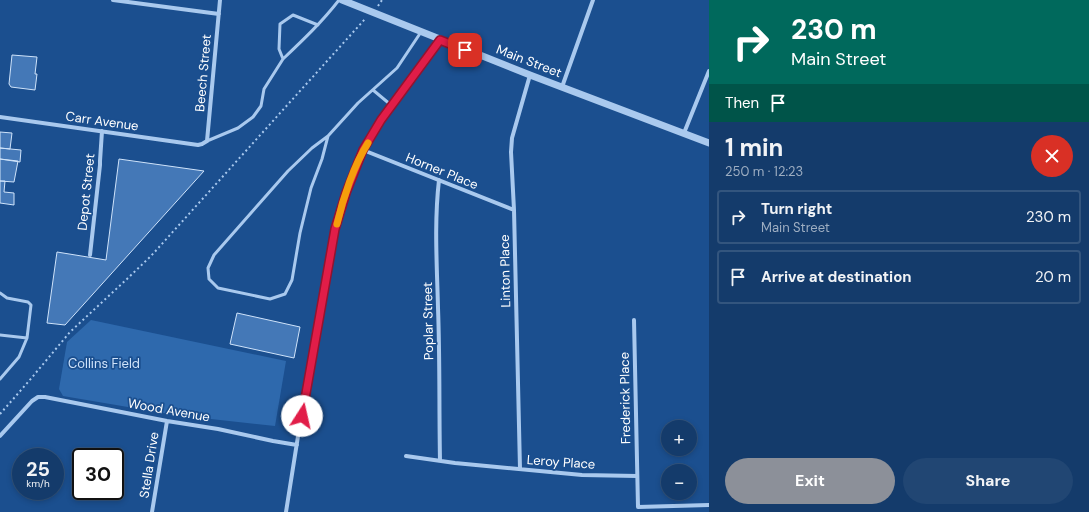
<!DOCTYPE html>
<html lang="en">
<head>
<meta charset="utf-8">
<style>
	body { margin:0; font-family:"DM Sans",sans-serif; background:#214673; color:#f1f3f6; height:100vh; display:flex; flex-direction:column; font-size:15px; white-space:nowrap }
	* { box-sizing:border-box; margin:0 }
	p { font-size:13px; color:#9dadc1 }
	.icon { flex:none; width:22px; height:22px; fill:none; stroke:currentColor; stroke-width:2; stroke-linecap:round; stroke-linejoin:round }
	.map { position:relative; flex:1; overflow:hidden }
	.drawer { display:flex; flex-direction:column; background:#143b6b; width:380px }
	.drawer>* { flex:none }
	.top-card { background:#00695c; color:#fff; overflow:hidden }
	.controls { position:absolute; left:661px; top:420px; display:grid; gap:8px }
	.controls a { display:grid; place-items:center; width:36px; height:36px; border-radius:50%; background:#143b6b; box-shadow:0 2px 6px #0003,0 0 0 1px #33557e; font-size:20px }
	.speed { position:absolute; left:12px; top:448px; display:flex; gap:8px; font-size:20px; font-weight:700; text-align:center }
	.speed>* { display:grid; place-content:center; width:52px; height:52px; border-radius:50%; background:#143b6b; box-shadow:0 2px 6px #0003,0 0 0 1px #33557e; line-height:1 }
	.speed small { font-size:10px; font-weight:400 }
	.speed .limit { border:2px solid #111; border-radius:6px; background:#fff; color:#111 }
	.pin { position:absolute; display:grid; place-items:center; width:34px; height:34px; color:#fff; margin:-17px; border-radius:8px; box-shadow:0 2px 6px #0006 }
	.me { position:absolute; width:44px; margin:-22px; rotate:10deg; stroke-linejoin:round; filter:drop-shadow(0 0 3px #0008) }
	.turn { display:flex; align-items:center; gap:14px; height:84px; padding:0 16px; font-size:18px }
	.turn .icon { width:52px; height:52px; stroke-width:2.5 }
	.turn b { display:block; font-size:28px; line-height:34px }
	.then { display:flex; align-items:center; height:38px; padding:0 16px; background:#0003; gap:8px; font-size:15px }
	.round { display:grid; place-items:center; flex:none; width:42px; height:42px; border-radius:21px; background:#214673 }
	.head { display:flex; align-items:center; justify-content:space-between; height:68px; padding:0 16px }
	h1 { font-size:24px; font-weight:700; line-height:30px }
	.button { display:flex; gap:8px; margin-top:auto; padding:8px 16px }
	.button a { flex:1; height:46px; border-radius:24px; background:#8c9099; color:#fff; font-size:16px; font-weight:700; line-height:46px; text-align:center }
	.button a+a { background:#214673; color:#f1f3f6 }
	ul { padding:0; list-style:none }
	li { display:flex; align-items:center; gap:12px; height:54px; margin:0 8px 6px; padding:0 8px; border:2px solid #33557e; border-radius:4px }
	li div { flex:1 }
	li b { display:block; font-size:15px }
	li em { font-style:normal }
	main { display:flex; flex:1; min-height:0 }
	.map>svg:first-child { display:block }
	.green { fill:#2e69ad }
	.building { fill:#4478b7; stroke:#cfe3fa }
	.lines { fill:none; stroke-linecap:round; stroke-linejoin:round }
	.path { stroke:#a9c9ee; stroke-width:2; stroke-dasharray:2 3; stroke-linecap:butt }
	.service { stroke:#a9c9ee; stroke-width:3 }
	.minor { stroke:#a9c9ee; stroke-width:4 }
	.tertiary { stroke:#a9c9ee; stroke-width:7 }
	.route-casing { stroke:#92132f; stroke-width:10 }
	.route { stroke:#e11d48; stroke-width:7 }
	.slow { stroke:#f59e0b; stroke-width:7 }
	.labels { text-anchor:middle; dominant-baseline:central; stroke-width:3.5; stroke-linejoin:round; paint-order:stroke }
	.street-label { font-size:13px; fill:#fff; stroke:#1b4f8f }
	.park-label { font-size:13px; fill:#cfe3fa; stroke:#1b4f8f }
</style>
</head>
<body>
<main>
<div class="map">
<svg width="709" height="512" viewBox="0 0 709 512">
	<rect width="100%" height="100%" fill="#1b4f8f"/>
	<path class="green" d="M91 320 286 361 275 426 175 415 63 396 59 389 67 342Z"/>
	<path class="building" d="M12 55 37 57 35 74H37L35 90 11 87 9 84Z
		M0 132 12 133 10 149 0 148Z
		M0 148 21 150 20 162 0 159Z
		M0 159 18 161 14 182 0 181Z
		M119 159 204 171 65 325 47 323 57 252 106 260Z
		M0 181H5L4 192 14 193V205L0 203Z
		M237 313 300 327 294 358 230 344Z"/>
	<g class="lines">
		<path class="path" d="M378 6 382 0
			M0 414 29 381 70 332 128 278 151 256 365 19"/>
		<path class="service" d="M318 25 293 15 280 24 279 49 283 59C303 40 322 22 339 0
			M373 90 391 105
			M328 136 322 159 311 188 300 233 292 280 285 294 270 299 218 288 209 279 208 268 214 255 288 171 312 148 328 136 358 103 397 68 421 32
			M207 141 238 128 253 117 261 106 264 89 283 59
			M0 293 7 298 28 302 31 305 27 338
			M0 335 27 338 19 357 0 379"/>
		<path class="minor" d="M113 0 219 14
			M562 87 593 0
			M0 117 198 145 202 144 207 141 220 0
			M684 133 709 71
			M363 150 514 210
			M439 180C434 223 437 266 438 308 440 359 439 410 440 461
			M90 255 100 165V161L102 131
			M634 320 638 507 709 505
			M0 436 32 401 38 397H45L167 421 218 429 273 441 297 445
			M406 456 455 463 582 475 637 476
			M520 469 514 210 511 152 512 138 530 75
			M152 512 167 421
			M286 512 299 430 325 285 335 229 345 193 363 150 381 120 439 40"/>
		<path class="tertiary" d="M342 0 530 75 709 143"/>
	</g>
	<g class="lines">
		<g class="route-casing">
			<path id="route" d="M302 416 335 229 346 193 363 150 381 120 440 40 465 50"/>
		</g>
		<use href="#route" class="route"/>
		<path class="slow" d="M337 224C343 198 354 165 368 143"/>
	</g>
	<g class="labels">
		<g class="street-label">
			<text transform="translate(529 61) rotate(21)">Main Street</text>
			<text transform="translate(203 73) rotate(-85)">Beech Street</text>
			<text transform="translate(102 121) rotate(8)">Carr Avenue</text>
			<text transform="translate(442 171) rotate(22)">Horner Place</text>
			<text transform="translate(86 192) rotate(-84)">Depot Street</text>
			<text transform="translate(505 271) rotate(-91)">Linton Place</text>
			<text transform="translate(428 321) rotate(-91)">Poplar Street</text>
			<text transform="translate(625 398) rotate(-91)">Frederick Place</text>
			<text transform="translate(169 410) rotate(10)">Wood Avenue</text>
			<text transform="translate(561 462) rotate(4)">Leroy Place</text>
			<text transform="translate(149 465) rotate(-81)">Stella Drive</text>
		</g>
		<g class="park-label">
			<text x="104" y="363">Collins Field</text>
		</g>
	</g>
</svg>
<div class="controls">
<a>+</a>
<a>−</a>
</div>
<div class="speed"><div>25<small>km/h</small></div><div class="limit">30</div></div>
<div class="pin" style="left:465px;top:50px;background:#d93025"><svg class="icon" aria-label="arrive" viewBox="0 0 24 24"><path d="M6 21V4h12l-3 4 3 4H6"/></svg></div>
<svg class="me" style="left:302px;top:416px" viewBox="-20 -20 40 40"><circle r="19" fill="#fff"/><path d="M0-13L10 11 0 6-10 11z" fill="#e11d48"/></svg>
</div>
<section class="drawer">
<div class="top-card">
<div class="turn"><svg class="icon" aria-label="right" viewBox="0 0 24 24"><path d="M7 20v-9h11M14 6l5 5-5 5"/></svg><div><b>230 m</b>Main Street</div></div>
<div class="then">Then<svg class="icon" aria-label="arrive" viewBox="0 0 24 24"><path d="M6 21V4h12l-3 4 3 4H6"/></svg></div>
</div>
<div class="head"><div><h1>1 min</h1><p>250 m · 12:23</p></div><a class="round" style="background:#d93025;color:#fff"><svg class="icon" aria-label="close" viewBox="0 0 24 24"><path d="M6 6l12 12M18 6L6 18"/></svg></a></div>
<ul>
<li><svg class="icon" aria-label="right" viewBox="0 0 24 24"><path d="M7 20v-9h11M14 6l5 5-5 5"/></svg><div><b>Turn right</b><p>Main Street</p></div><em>230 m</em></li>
<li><svg class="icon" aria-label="arrive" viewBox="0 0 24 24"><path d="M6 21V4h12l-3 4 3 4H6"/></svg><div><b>Arrive at destination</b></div><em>20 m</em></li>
</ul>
<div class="button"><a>Exit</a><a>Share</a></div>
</section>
</main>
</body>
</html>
